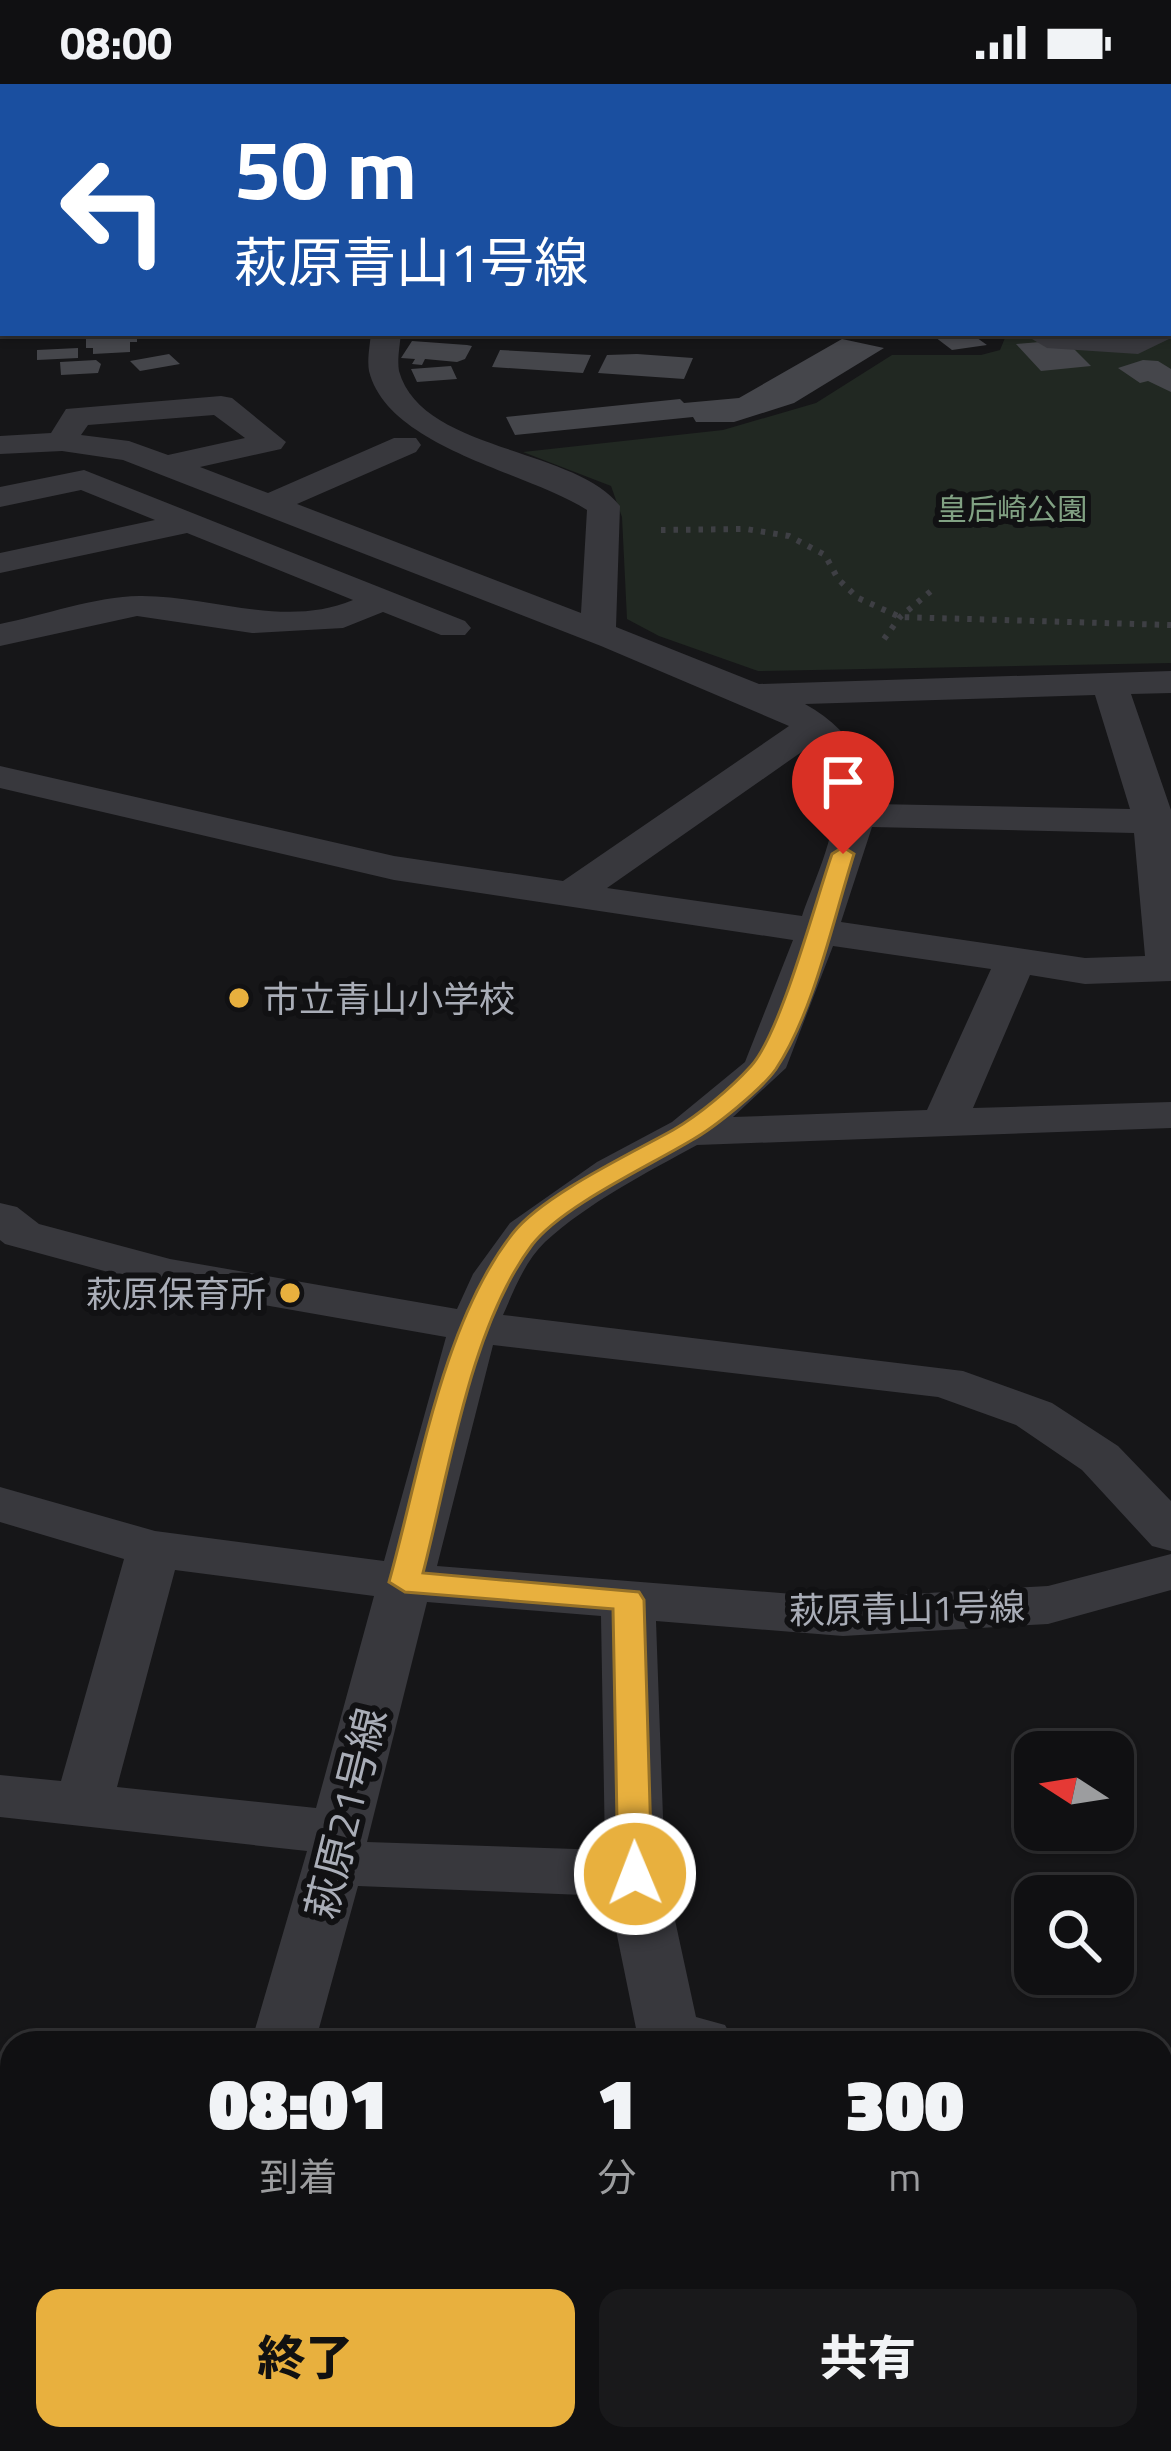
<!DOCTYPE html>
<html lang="ja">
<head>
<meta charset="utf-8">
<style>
	body { margin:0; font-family:"Titillium Web","Noto Sans JP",sans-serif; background:#19191b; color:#f1f3f6; height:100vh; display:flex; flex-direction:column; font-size:45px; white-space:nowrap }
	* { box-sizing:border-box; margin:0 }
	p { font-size:39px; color:#9c9d9f }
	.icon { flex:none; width:66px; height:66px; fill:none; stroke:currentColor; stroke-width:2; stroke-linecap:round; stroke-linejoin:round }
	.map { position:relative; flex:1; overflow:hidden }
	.panel { position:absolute; left:0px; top:1947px; width:1173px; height:420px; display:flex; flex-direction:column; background:#101012; border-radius:36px 36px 0 0; box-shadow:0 3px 9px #0004,0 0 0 3px #303032 }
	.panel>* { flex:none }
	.banner { position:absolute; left:0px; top:0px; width:1173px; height:252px; box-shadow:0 3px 9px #0004,0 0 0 3px #303032; background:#1a4fa0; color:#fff; overflow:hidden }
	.needle { width:78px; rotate:282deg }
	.buttons { position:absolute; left:1014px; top:1647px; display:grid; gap:24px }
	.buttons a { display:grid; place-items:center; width:120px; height:120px; border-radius:24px; background:#101012; box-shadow:0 3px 9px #0004,0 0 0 3px #303032; font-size:60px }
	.pin { position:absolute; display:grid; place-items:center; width:102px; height:102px; color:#fff; margin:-123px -51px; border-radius:50% 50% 50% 0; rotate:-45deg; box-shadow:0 0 12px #0007 }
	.pin .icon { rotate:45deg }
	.me { position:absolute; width:132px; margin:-66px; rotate:359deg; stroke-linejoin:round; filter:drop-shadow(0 0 9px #0008) }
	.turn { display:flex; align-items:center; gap:42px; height:252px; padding:0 36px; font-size:54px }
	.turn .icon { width:156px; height:156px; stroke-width:2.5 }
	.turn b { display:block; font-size:84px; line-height:102px }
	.eta { display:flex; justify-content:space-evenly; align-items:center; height:204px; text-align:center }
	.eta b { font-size:72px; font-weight:800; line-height:84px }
	.action { display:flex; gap:24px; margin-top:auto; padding:24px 36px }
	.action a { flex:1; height:138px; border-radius:24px; background:#e8b03e; color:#111; font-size:48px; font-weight:800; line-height:138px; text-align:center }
	.action a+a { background:#19191b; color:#f1f3f6 }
	.status { display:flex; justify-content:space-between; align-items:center; height:84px; padding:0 60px; background:#101012; direction:ltr }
	.status svg { height:33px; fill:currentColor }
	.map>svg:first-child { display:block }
	.green { fill:#212822 }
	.building { fill:#45464b }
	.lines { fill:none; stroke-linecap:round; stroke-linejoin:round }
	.path { stroke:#3e3f44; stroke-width:6; stroke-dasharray:4.5 8; stroke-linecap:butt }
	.minor { fill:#38383d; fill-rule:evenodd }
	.tram { stroke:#4f5056; stroke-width:4.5 }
	.route { fill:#e8b03e; stroke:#977228; stroke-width:3 }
	.poi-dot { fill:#e8b03e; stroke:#111113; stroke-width:4.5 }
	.labels { text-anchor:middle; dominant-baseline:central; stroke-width:12; stroke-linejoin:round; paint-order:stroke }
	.far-park-label { font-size:30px; fill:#81a183; stroke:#111113 }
	.poi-label { font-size:36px; fill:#a9adb7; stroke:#111113; text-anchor:start }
	.street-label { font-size:36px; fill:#a9adb7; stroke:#111113 }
	.near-street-label { font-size:42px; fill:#a9adb7; stroke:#111113 }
</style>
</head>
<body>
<div class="status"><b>08:00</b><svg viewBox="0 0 49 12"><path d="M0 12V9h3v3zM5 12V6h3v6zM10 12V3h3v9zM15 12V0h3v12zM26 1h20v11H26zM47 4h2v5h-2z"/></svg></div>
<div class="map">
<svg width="1171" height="2367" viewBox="0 0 1171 2367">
	<rect width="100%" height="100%" fill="#161618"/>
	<path class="green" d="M1171 157V579L758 587 659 552 627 535 622 433 611 402 523 368 723 346 816 319 892 271H981L1000 266 1007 249H1170Z
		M437 2355H741L727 2367H450Z"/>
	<path class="building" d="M86 249H127L137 251V258H130V268L93 270V264H86Z
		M956 250 973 251 987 261 952 266 935 253Z
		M842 255 884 264 794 319 734 338H696L693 333 515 351 506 333 680 315 684 319 739 314Z
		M412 257 467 261 472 262 465 275 457 278 425 275 422 281 412 280 415 275 401 274Z
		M1052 257 1069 260 1091 282 1041 287 1016 260Z
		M78 264V274L37 276V266Z
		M500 266 591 271 583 289 492 283Z
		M169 270 180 280 140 287 130 277Z
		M637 270 693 274 684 295 598 289 607 271Z
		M96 276 101 280 98 289 61 291 60 278Z
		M1143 276 1158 277 1171 285V308L1148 297 1140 299 1118 284Z
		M451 282 457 295 417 298 411 285Z"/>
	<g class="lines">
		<path class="path" d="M661 446 746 445 789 452 825 471 838 495 858 514 900 533 1171 541
			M884 555 900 533 931 507"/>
		<path class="minor" d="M619 0H696L698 3H621Z
			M937 0H972L974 3H939Z
			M1002 0H1027L1029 3H1004Z
			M0 16H3V30H0Z
			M1171 20V36L1170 37V21Z
			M3 52V70L0 71V53Z
			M0 121 3 122V145L0 144Z
			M1170 144H1171V160H1170Z
			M3 196V214L0 215V197Z
			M1171 245 1169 255 1138 270 1047 264 1032 255 1036 249H1170Z
			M371 249H401C400 260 397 276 399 287 421 368 575 363 620 422L616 543 759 600 1171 587V609L1131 610 1171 726V897L1085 900 1030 891 973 1024 1171 1018V1044L697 1061C646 1089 589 1118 545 1158 525 1177 514 1206 503 1231L963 1287 1052 1319 1118 1362 1171 1417V1467L1152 1462 1082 1386 1016 1341 938 1313 493 1261 437 1482 843 1514 1048 1502 1171 1470V1506L1048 1540 843 1552 656 1537 665 1790 696 1933 725 1941 735 1959H639L609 1812 358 1802 315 1959H251L307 1767 0 1733V1691L61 1697 124 1475 0 1438V1403L155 1447 384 1477 446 1253 167 1204 5 1160 0 1156V1119L17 1123 39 1140 170 1175 457 1225 473 1190 510 1139 597 1078 672 1038 745 978 793 856 394 796 0 704V682L394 772 563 797 789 642 601 562 123 376 62 367 0 370V352L51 349 66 325 221 312 232 314 286 358 281 365 200 383 268 409 394 354H416L421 361 416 368 297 420 581 529 587 426C528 388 388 364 369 287 367 276 370 260 371 249ZM214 331 245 354 168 371 129 357 81 351 88 341ZM1095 611 1130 725 874 720C869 673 844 642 805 620ZM813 660C860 709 820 779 802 832L607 804ZM872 743 1134 749 1145 872 1085 874 841 838ZM833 862 991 885 927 1026 733 1033 786 984ZM175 1486 374 1512 316 1724 117 1703ZM427 1518 601 1532 605 1766 367 1758Z
			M84 386 465 537 471 544 465 551H441L383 528 343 544 252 549 137 532 0 562V540C41 532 97 512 139 512 209 511 284 545 353 516L187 449 0 489V469L155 436 81 406 0 423V403Z
			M1171 2153V2211L1161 2213V2155Z
			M12 2269V2333L0 2337V2273Z
			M80 2355H157L163 2367H86Z
			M321 2355H400L406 2367H327Z
			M782 2355H865L859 2367H776Z"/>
		<path class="tram" d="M0 2127 12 2137
			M0 2172 12 2182
			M223 2355 237 2367
			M279 2355 293 2367"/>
	</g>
	<path class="route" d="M843 763 854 770C833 836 814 928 776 985 762 1005 714 1044 692 1056 649 1082 562 1122 532 1161 470 1243 449 1389 423 1489L639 1508 644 1516 652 1790 647 1799 635 1802 623 1799 618 1790 613 1525 405 1508 389 1498C420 1387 442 1239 513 1149 543 1111 630 1070 673 1046 699 1031 731 1004 751 982 781 949 815 818 832 770Z"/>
	<g class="poi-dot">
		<circle cx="239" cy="914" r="12"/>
		<circle cx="290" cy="1209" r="12"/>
	</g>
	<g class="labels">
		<g class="far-park-label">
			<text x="1012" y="425">皇后崎公園</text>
		</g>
		<g class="poi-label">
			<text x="263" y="914">市立青山小学校</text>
			<text x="266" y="1209" text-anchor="end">萩原保育所</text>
		</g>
		<g class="street-label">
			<text transform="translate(907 1524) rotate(-1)">萩原青山1号線</text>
		</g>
		<g class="near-street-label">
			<text transform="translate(345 1729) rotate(-76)">萩原21号線</text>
		</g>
	</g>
</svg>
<div class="buttons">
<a><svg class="needle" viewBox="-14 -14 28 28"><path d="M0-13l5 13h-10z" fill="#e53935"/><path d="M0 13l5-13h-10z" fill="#9c9d9f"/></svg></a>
<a><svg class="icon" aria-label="search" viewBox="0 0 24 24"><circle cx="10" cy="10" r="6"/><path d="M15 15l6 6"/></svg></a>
</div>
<div class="pin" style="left:843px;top:770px;background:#d93025"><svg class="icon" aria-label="arrive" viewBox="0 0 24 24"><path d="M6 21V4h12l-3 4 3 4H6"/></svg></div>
<svg class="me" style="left:635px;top:1790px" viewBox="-20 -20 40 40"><circle r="17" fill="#e8b03e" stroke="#fff" stroke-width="3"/><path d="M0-11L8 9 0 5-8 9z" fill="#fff"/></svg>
<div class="banner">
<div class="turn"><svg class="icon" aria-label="left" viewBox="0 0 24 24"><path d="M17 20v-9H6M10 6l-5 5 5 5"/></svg><div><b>50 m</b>萩原青山1号線</div></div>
</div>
<section class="panel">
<div class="eta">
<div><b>08:01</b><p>到着</p></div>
<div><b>1</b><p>分</p></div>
<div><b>300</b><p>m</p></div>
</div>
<div class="action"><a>終了</a><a>共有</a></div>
</section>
</div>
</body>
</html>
